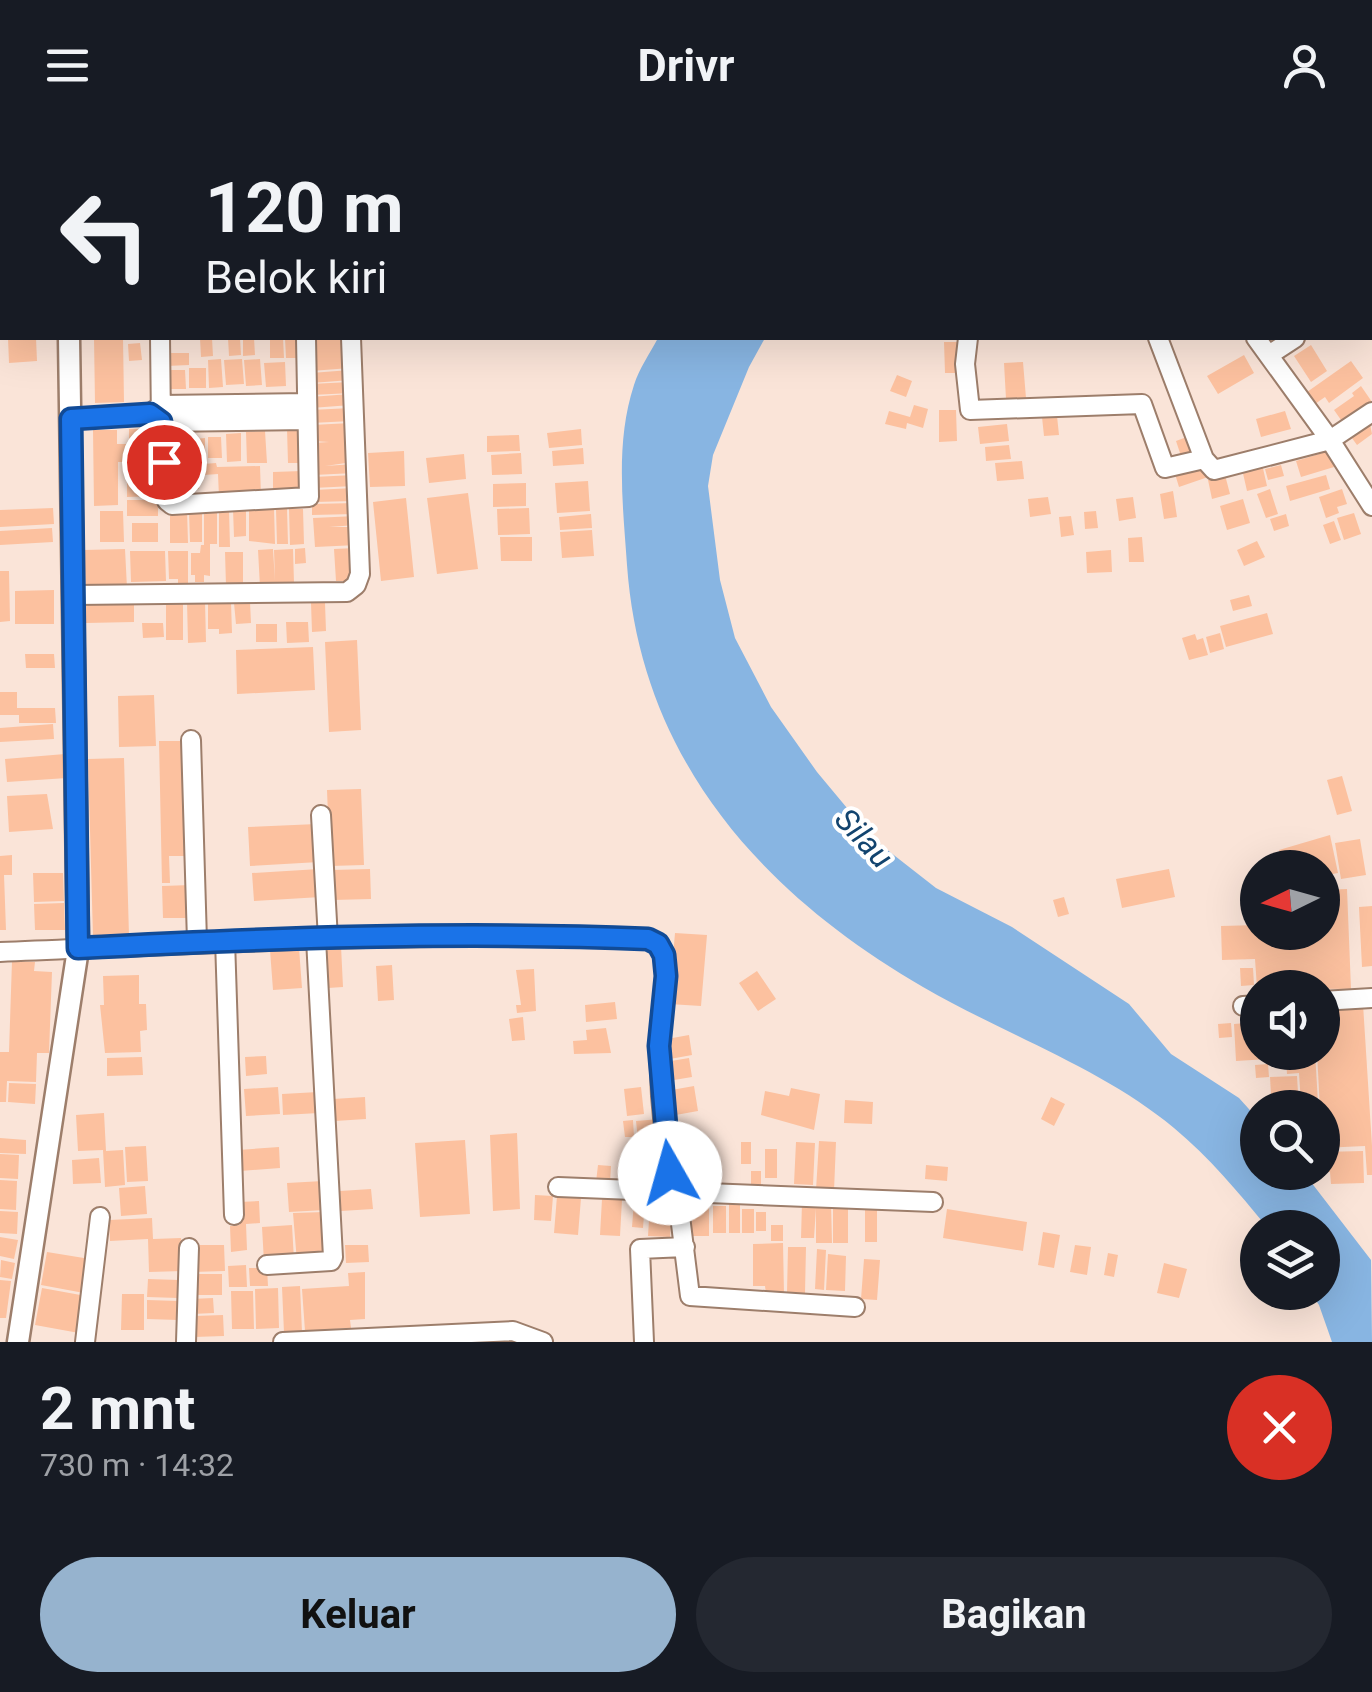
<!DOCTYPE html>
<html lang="id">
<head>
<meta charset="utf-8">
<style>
	body { margin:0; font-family:Roboto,sans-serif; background:#242831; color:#f1f3f6; height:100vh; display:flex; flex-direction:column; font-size:38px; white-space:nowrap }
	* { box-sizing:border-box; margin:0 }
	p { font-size:32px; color:#9ea1a6 }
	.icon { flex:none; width:55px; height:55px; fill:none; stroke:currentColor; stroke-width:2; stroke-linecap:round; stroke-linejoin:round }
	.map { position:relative; height:1212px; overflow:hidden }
	.drawer { display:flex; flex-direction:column; background:#171b24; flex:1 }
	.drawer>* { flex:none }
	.hud { position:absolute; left:0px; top:0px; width:1372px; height:210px; box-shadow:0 10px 40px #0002; background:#171b24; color:#f1f3f6; overflow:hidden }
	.needle { width:65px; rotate:265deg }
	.fabs { position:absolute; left:1240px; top:720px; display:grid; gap:20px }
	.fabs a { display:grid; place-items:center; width:100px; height:100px; border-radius:50%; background:#171b24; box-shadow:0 10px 40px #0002; font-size:50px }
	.pin { position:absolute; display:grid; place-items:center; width:85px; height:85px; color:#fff; margin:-42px; border:5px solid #fff; border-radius:50%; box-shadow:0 2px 10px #0007 }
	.me { position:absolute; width:110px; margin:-55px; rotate:353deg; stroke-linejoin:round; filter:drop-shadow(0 0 8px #0008) }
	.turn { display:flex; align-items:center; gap:35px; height:210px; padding:0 40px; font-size:45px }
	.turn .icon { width:130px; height:130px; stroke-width:2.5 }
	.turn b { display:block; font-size:70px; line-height:85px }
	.round { display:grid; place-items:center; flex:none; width:105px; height:105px; border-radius:52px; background:#242831 }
	.overview { display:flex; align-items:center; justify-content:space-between; height:170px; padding:0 40px }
	h1 { font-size:60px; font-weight:700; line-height:75px }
	.primary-button { display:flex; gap:20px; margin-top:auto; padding:20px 40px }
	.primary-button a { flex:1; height:115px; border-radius:60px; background:#96b3ce; color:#111; font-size:40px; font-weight:700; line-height:115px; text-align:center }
	.primary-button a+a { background:#242831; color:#f1f3f6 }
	header { display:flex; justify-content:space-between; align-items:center; height:130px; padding:0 40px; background:#171b24; font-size:45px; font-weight:700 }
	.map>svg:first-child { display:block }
	.water { fill:#88b5e2 }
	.building { fill:#fcc19f }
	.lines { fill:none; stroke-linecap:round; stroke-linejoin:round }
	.minor-casing { stroke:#9d7e6b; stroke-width:22 }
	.major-casing { stroke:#9d7e6b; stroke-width:25 }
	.minor { stroke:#fff; stroke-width:18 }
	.major { stroke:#fff; stroke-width:20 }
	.route-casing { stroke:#114b97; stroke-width:25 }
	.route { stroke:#1a73e8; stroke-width:18 }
	.labels { text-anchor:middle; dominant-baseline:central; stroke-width:8; stroke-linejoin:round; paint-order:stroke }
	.water-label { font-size:32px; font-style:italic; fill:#12446f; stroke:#fff }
</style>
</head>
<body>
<header><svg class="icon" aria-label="menu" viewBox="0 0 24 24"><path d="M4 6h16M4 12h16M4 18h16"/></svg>Drivr<svg class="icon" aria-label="person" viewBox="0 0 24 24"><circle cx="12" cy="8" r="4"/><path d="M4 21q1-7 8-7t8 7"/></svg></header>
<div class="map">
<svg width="1372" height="1212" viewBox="0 0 1372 1212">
	<rect width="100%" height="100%" fill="#fae4d8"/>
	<path class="water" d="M658 208H765L749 237 713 325 708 356 720 450 735 508 771 577 817 642 872 708 936 758 1012 797 1129 874 1171 924 1239 968 1257 988 1258 1042 1304 1043 1371 1130 1372 1212H1332L1319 1175 1311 1163 1322 1162V1098L1267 1097C1238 1062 1209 1027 1174 998 1104 939 1002 903 923 857 761 763 641 629 627 435 623 376 615 313 634 255 639 239 650 223 658 208Z"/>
	<path class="building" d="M8 208H36L37 231 9 233Z
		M94 208H123L124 272 95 273Z
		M200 208H212L213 226 201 227Z
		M228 208H240L241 225 229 226Z
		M243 208H254L255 225 243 226Z
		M270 208H283L284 228H270Z
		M285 208H302V228H286Z
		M348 208 350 238 311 241V209Z
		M944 212H958L959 243H945Z
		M140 213 142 230 129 231 128 214Z
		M1311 215 1327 241 1311 252 1294 226Z
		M167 223H189V235L167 236Z
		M1244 225 1254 243 1218 264 1207 246Z
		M221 229 223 257 209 258 208 230Z
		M242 229 244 254 226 255 224 230Z
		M260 229 262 255 246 256 244 230Z
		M1351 231 1363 248 1329 273 1325 267 1315 274 1307 262Z
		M285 232 286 256 266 257 264 233Z
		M1023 232 1026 268 1006 269 1004 233Z
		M189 238H206V258H189Z
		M167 240H185L186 259H168Z
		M350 240V250L312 253 311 243Z
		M897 245 912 251 906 267 890 261Z
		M350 252 351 263 312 265 311 254Z
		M1361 256 1372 272V278L1346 297 1334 280 1354 266 1352 263Z
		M350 264 351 275 311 278 310 267Z
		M914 275 928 279 923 298 907 293 906 299 885 294 889 281 910 287Z
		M351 278V291L311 293V280Z
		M939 280H956L957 311 939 312Z
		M1285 281 1291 299 1261 307 1256 289Z
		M1057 286 1059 305 1044 306 1042 287Z
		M1369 289 1372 304 1357 315 1349 304Z
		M351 293 353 332 325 336 354 334V343L314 345 313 313 329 312 313 311 312 295Z
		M1007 294 1009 311 980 314 978 297Z
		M129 299H143V317H129Z
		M287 299H304L305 333H288Z
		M581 299 582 315 549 318 547 303Z
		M93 300H117V314H126V332H118V375L94 376Z
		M265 301 267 333H247L246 302Z
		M241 303V331L227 332 226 304Z
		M519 305 520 321 487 322V306Z
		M1192 305 1198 324 1182 329 1176 311Z
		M208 307H221L222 328H208Z
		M205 308V331H195V309Z
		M1009 315 1011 329 986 331 985 317Z
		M583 318 584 334 553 336 552 321Z
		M158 319V335H130L129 320Z
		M190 320 191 333 170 334 169 321Z
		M404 321 405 356 370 357 368 323Z
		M1329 321 1334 337 1301 347 1296 331Z
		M521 323 522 344 492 345 491 325Z
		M464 324 466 349 429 353 426 328Z
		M1022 331 1024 349 997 351 995 333Z
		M216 333 217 337 260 336 261 366 219 367 218 344 204 345 203 334Z
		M1204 334 1208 347 1179 357 1175 344Z
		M1262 334 1267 356 1247 361 1242 339Z
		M1281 335 1284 346 1268 350 1265 339Z
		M198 336 199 359 172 360 171 337Z
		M156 338V347H128L127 339Z
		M302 341V362L273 363V342Z
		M354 345V356L313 358V347Z
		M1225 345 1230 364 1212 369 1208 350Z
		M1326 345 1330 359 1290 371 1286 356Z
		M127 350H156L157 366 127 367Z
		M588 351 590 381 557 383 555 353Z
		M526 353V376L493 377V354Z
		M354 358V371L314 372V360Z
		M1270 359 1278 384 1266 388 1257 364Z
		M1342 359 1347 374 1337 377 1339 383 1326 388 1319 367Z
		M1173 361 1177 387 1164 389 1160 364Z
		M468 363 478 439 437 444 427 368Z
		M1048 367 1051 384 1030 387 1028 369Z
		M1133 367 1136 388 1119 391 1116 369Z
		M406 368 414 447 381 451 373 372Z
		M1243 369 1250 393 1227 400 1220 376Z
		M127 370H158V386H127Z
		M355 373V384L312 385V374Z
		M249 377 274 378 275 414 249 411Z
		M53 378 54 394 0 397V380Z
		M287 378 288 414H277L276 379Z
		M529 378 530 404 498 405 497 379Z
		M187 379 188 413H170V380Z
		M233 379H246V406L234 407Z
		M289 379H303L304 414 290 415Z
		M219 380H229L230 417H219Z
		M100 381H123L124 412H100Z
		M204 381H217V414H210V446L204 445V452H195V445H191V423H200L201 415H204Z
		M1096 381 1098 398 1085 399 1084 382Z
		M189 382H202V412H190Z
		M1354 383 1361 404 1344 410 1337 388Z
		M591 384 592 398 560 400 559 387Z
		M1286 384 1289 396 1274 401 1270 389Z
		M356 386V395L329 397H356L357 415 315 417 313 388Z
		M1071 386 1074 405 1061 407 1059 387Z
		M1334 391 1341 410 1330 414 1323 395Z
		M132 393H158V412H132Z
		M52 398 53 412 0 415V401Z
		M592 400 594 426 562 428 560 402Z
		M500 407H532V431H501Z
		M1142 407 1144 432H1129L1128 408Z
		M1257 411 1265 427 1244 436 1237 420Z
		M305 418 306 433 295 434V419Z
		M355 418 357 445 348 446V451H336L334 419Z
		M125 419 127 458 86 460 84 420Z
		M273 419 275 451 274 420 293 419 294 453 284 454V458L260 457 258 420Z
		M1111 420 1112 442 1087 443 1086 422Z
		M130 421H165L166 451 131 452Z
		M168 421H188V454H178V449H169Z
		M225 422H243V456H226Z
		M0 441H9L10 491 0 492Z
		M54 460V494H15V461Z
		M1249 465 1252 476 1233 481 1230 470Z
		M166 471H183V510H166Z
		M187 471H205L206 512 188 513Z
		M231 472 232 503 219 504V499H208V473Z
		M250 472 251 493 236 494 234 473Z
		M86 473H134V492L86 493Z
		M311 473H325L326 501 312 502Z
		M1267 483 1273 504 1226 517 1220 496Z
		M286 492H308L309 512 287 513Z
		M142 493H163L164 507 143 508Z
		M256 494H277V512H256Z
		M1220 503 1224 519 1210 523 1206 507Z
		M1195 504 1197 510 1203 508 1208 525 1189 530 1182 508Z
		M357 510 361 600 329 602 325 512Z
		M313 517 315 560 237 564 236 520Z
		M25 524H54L55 538H26Z
		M0 562H17V578H55L56 593H19V585H0Z
		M154 565 156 616 119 617 118 566Z
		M53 594 54 609 0 612V598Z
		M159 611H186L189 726H169L170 753H162Z
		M65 624 67 648 7 652 5 629Z
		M124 628 129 806 93 807 88 629Z
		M1342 646 1352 681 1337 685 1327 650Z
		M361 659 364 735 330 736 327 660Z
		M47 664 53 699 9 702 7 666Z
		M317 694 319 732 250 736 248 697Z
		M1330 705 1338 743 1322 746V738H1283L1279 720Z
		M1360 709 1366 745 1341 749 1335 713Z
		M12 725V745H4L6 800H0V726Z
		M319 739 321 767 254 771 252 743Z
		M370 739 371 769 333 770 332 740Z
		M1169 739 1175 767 1122 778 1116 749Z
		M33 743H63L64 771 34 772Z
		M191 755 192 788H163L162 756Z
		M1347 759 1351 859 1257 858 1255 829 1222 830 1221 796 1258 795V802H1322V760Z
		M1064 767 1069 784 1058 787 1053 770Z
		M64 773 65 800H35L34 774Z
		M1372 776V836L1362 837 1359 777Z
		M675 803 707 805 701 876 669 874Z
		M341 816 343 857 328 858 327 852H322L321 817Z
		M299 818 302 858 273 860 270 820Z
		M12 831 35 832 34 841 52 842 49 923H37L36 952 7 951 6 972H0V922H9Z
		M392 835 394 870 378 871 376 836Z
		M1240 838H1253L1254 855 1241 856Z
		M534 839 536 881 517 883 516 875H521L516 840Z
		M757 841 776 869 758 881 739 853Z
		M139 845V874H146L147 900 140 901 141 922 105 923 100 875H104L103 846Z
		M615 872 617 889 586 892 585 875Z
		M1363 874 1372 1016V1045H1367L1365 1016 1322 1018 1317 922H1322V877Z
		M523 887 525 910 512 911 509 889Z
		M1258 892V922H1286V928L1236 931 1234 894Z
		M1231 893 1232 907 1219 908 1218 894Z
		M606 898 611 923 574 924 573 911 587 910 586 900Z
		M689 905 692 925 670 929 667 909Z
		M1298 922H1315L1318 973 1301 974 1299 943 1287 944 1286 930 1298 929Z
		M266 926 267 944 246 946 245 927Z
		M142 927 143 945 107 946V928Z
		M689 928 692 947 668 951 665 932Z
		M1268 934 1269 947 1256 948 1255 935Z
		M1297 946 1298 963 1271 965 1270 947Z
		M9 953 36 954 35 974 8 972Z
		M694 956 698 981 670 986 666 961Z
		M278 957 280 984 246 986 244 959Z
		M641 957 644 984 627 986 624 959Z
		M791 958 820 964 814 1000 761 985 765 961 789 966Z
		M318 962 319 983 283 985 282 964Z
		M365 967 366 989 335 991 333 969Z
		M1051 967 1065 974 1054 996 1041 989Z
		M845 970 873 972 872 994 844 993Z
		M104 983 106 1021 123 1020 125 1055 105 1057 103 1020 78 1021 76 985Z
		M660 989 662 1008 638 1010 636 991Z
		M633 990 634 1007H625L623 991Z
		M517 1003 520 1079 493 1081 490 1005Z
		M689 1003 691 1025 676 1026 674 1004Z
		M0 1008 26 1010V1024L0 1023Z
		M465 1010 470 1084 420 1087 415 1013Z
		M819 1011 836 1012 834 1061 816 1060Z
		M741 1012H751V1034H741Z
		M796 1012 815 1013 813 1055 794 1054Z
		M146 1016 148 1051 127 1052 125 1017Z
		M279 1017 280 1038 240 1041 238 1020Z
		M765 1019H777V1048H765Z
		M1363 1021 1364 1053 1331 1054 1330 1042H1322V1022Z
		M0 1024 19 1025 18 1049 0 1048Z
		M99 1028 101 1053 73 1054 72 1030Z
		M598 1035 611 1036 610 1053 596 1052Z
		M926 1035 948 1037 947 1051 925 1049Z
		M721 1039V1060H709V1040Z
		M751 1041H761V1056H751Z
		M0 1050 17 1051 16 1080 0 1079Z
		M323 1051 325 1080 289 1082 287 1053Z
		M145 1056 147 1084 121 1086 119 1058Z
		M371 1059 373 1079 341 1081 340 1061Z
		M535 1065 553 1066 551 1091 534 1090Z
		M557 1066 581 1068 578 1105 554 1103Z
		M602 1069 622 1070 620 1106 600 1105Z
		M692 1069H709V1106H692Z
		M259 1071 260 1093 246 1094 247 1120 231 1122 230 1096 240 1095 239 1072Z
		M634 1071 645 1072 643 1098 632 1097Z
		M729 1072 740 1073V1103H729Z
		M802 1072 831 1073 832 1113H816V1078L814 1108H801Z
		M833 1073H848V1113H833Z
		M650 1074 672 1076 670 1107 648 1106Z
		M713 1076H726V1103H713Z
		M865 1076H877V1112H865Z
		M742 1079H754V1103H742Z
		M947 1079 1027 1092 1023 1121 943 1108Z
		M0 1081 18 1082 17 1104 0 1103Z
		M325 1082 327 1130 297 1132 293 1083Z
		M756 1082H766V1101H756Z
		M152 1088 153 1109 181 1108 183 1141 149 1142 148 1109 110 1111 109 1090Z
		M292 1095 294 1130 264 1132 262 1097Z
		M771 1095H783V1111H771Z
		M1043 1102 1060 1105 1054 1138 1038 1135Z
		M0 1107 18 1110 14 1129 0 1126Z
		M783 1113 784 1164H766L765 1156H753V1114Z
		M192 1115H224L225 1141 192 1142Z
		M345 1115H368L369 1132 346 1133Z
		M1075 1115 1091 1117 1087 1145 1070 1142Z
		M788 1117H806L805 1163H787Z
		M817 1119 826 1120 824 1160 815 1159Z
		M47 1122 90 1129 84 1163 41 1155Z
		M1108 1123 1118 1125 1114 1147 1104 1145Z
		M828 1124 846 1126 845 1161 826 1160Z
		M864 1129 880 1130 877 1170 861 1169Z
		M1 1130 15 1133 12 1149 0 1147Z
		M1164 1133 1187 1139 1179 1168 1157 1163Z
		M246 1135 247 1157H229L228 1136Z
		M249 1138H267L268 1156H250Z
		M365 1142V1189L350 1190 351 1198 305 1201 302 1159 349 1156 348 1143Z
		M191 1144H222V1165H191Z
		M148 1149 179 1150 178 1168 147 1167Z
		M0 1150 11 1151 6 1188H0Z
		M300 1156 302 1202 284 1203 282 1157Z
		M42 1158 86 1166 79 1203 35 1195Z
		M278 1158 279 1198 256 1199 255 1159Z
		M231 1161H253L254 1199H232Z
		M122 1164H144V1200H121Z
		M213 1168 214 1183 192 1184 191 1169Z
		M147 1170 179 1171 178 1190 147 1189Z
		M223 1185 224 1206 194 1207V1186Z"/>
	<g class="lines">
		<g class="minor-casing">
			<path id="minor" d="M343 0V2
				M1296 2 1299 0
				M1370 157 1372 155
				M160 208 161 292 167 371 172 375 309 367 306 208
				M968 208 965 234 970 280 1142 274 1165 338 1204 329
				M1158 208 1204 329 1214 340 1330 310 1372 282
				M1256 208 1330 310 1372 376
				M1269 225 1295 208
				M154 287 161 292 307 290
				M71 289 150 284 161 275 307 273
				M75 465 347 462 356 455 360 444 351 208
				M191 610 197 811
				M321 685 328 809
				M225 810 234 1085
				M0 822C216 813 432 801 648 809L658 814 664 825 666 846 659 917 661 966 666 1020 677 1062 690 1166 855 1177
				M1322 871 1372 868
				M1243 876 1258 875
				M558 1057 933 1072
				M267 1135 331 1131 333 1127 316 809
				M85 1212 100 1087
				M186 1212 189 1118
				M283 1212 513 1201 543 1212
				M644 1212 640 1119 685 1117"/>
		</g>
		<g class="major-casing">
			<path id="major" d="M62 0V2
				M18 1212 78 819 69 208"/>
		</g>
		<use href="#minor" class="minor"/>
		<use href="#major" class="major"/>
	</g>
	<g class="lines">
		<g class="route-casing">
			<path id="route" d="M164 332 161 292 150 284 71 289 78 818C267 808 458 801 648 809L658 814 664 825 666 846 659 916 670 1043"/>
		</g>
		<use href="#route" class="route"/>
	</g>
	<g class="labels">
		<g class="water-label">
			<text transform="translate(864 708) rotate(47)">Silau</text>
		</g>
	</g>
</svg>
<div class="fabs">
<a><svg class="needle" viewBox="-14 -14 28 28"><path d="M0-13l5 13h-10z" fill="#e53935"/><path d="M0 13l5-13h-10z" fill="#9ea1a6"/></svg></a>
<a><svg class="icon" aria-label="sound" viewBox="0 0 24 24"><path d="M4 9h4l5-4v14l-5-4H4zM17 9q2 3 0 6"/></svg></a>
<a><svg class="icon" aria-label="search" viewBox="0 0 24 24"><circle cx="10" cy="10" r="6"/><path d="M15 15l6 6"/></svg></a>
<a><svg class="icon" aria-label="layers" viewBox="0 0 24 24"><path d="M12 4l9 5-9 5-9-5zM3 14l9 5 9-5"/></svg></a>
</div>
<div class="pin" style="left:164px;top:332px;background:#d93025"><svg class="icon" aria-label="arrive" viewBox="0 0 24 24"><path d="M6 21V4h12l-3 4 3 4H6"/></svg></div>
<svg class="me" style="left:670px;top:1043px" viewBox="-20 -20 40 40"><circle r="19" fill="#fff"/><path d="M0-13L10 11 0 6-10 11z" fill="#1a73e8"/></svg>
<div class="hud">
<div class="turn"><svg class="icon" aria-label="left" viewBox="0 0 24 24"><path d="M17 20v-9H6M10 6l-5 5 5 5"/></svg><div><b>120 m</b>Belok kiri</div></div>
</div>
</div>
<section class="drawer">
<div class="overview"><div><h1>2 mnt</h1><p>730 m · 14:32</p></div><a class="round" style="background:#d93025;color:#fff"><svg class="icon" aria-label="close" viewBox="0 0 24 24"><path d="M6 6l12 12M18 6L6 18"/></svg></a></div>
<div class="primary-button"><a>Keluar</a><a>Bagikan</a></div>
</section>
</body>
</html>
